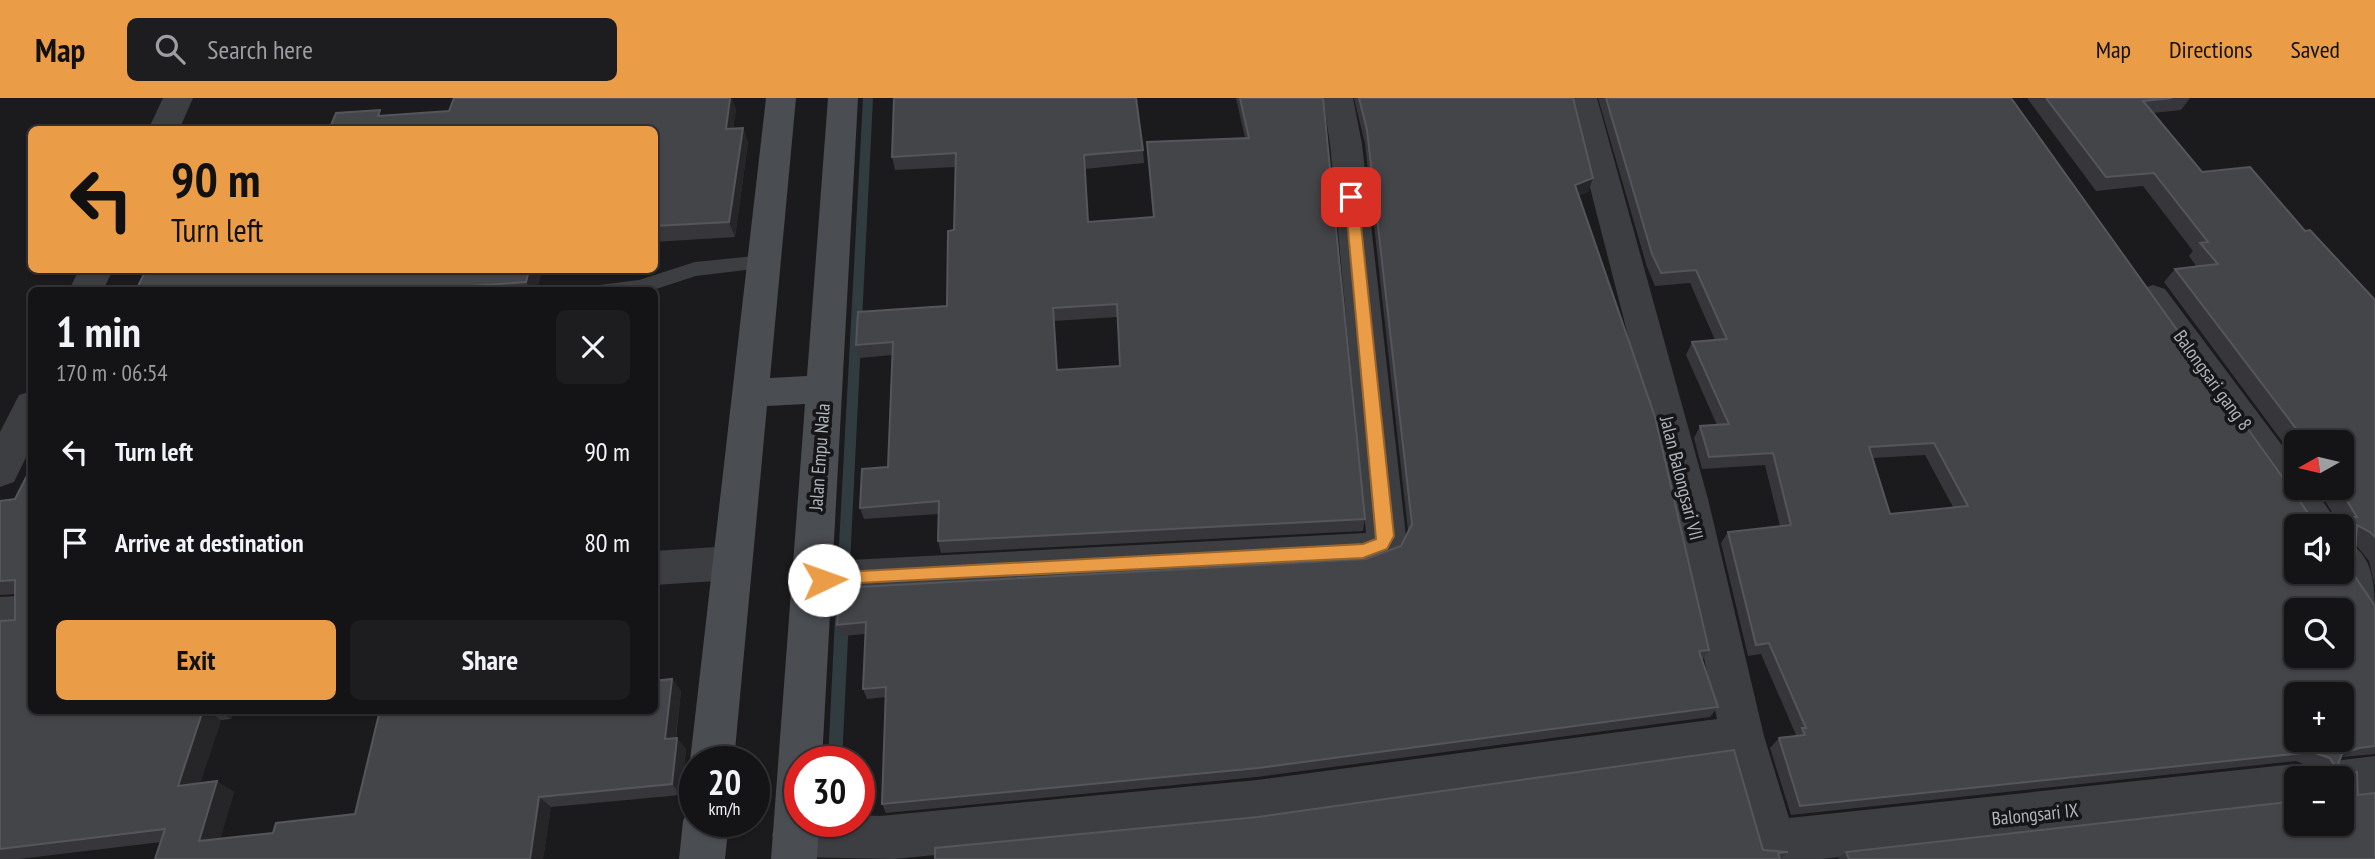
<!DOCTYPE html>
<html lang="en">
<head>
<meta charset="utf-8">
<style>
	body { margin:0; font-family:"PT Sans Narrow",sans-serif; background:#1d1d1f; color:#f1f3f6; height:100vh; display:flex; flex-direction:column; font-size:26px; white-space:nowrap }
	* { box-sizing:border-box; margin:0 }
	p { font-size:23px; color:#9d9ea1 }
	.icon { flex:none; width:38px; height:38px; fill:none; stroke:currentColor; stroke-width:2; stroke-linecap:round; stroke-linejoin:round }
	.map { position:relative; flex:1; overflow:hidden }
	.panel { position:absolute; left:28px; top:189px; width:630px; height:427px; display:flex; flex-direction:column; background:#141416; border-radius:10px; box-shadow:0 2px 5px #0004,0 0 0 2px #333335 }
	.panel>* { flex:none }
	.guide { position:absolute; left:28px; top:28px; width:630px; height:147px; border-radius:10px; box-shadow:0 2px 5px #0004,0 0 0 2px #333335; background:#ea9c46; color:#111; overflow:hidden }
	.needle { width:46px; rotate:262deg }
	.buttons { position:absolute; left:2284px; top:332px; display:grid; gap:14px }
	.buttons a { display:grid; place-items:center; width:70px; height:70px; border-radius:10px; background:#141416; box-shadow:0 2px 5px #0004,0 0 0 2px #333335; font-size:35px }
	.speed { position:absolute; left:679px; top:648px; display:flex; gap:14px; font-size:35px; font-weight:700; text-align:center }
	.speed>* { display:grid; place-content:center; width:91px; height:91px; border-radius:50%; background:#141416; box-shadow:0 2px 5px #0004,0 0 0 2px #333335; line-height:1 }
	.speed small { font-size:18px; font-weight:400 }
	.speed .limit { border:10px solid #d22; background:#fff; color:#111 }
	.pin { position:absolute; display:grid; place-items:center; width:60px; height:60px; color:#fff; margin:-30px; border-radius:14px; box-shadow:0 4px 10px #0006 }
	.me { position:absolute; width:77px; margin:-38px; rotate:87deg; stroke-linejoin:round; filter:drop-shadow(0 0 5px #0008) }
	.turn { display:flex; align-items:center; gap:24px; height:147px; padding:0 28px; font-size:32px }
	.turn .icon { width:91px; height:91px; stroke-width:2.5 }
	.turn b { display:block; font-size:49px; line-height:60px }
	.round { display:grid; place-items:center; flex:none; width:74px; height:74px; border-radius:10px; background:#1d1d1f }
	.head { display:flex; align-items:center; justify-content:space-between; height:119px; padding:0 28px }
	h1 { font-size:42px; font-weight:700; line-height:52px }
	.primary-button { display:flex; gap:14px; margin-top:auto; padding:14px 28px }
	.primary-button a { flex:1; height:80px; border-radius:10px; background:#ea9c46; color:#111; font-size:28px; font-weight:700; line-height:80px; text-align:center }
	.primary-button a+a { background:#1d1d1f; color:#f1f3f6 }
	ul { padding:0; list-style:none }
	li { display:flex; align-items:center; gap:21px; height:91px; padding:0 28px }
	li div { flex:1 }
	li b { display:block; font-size:26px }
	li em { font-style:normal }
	header { display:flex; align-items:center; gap:42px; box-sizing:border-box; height:98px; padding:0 35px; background:#ea9c46; color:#111 }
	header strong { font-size:33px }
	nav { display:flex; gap:38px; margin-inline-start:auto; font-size:24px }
	.search { width:490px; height:63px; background:#1d1d1f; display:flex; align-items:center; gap:18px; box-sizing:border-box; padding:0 24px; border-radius:10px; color:#9d9ea1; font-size:26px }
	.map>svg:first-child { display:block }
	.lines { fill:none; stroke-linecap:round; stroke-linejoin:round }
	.stream { fill:#313c41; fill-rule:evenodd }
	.lane { fill:#3c3e42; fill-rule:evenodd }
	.street { fill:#3c3e42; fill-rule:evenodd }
	.secondary { fill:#4a4d52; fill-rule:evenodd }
	.wall { fill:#37373b; fill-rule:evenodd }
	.shaded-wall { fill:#262629 }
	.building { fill:#444549; stroke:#54565b; stroke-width:2; fill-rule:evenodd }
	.route { fill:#ea9c46; stroke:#98652e; stroke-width:2 }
	.labels { text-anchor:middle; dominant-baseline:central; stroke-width:7; stroke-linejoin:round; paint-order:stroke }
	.street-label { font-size:19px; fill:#aeb4bc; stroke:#161618 }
</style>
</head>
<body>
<header>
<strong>Map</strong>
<div class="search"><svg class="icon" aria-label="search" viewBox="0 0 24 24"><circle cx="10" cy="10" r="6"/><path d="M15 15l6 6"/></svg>Search here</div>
<nav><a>Map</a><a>Directions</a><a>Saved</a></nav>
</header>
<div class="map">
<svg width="2375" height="761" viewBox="0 0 2375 761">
	<rect width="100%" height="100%" fill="#1b1b1d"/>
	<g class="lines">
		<path class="stream" d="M863 0H873L850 466 849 470 844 471 839 470 838 466Z
			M842 514 847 516 849 520 842 663H828L835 520 837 516Z"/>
		<path class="lane" d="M764 157 771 159 774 164 771 169 696 178 653 192H596L599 187 639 182 695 164Z"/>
		<path class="street" d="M163 0H193L179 32H148Z
			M1323 0H1353L1362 46 1406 438 1396 458 1363 470 811 500 797 494 791 482 797 470 811 464 1366 435 1330 46Z
			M1567 0H1597L1708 401 1764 638 1789 720 2296 666 2312 672 2316 681H2296V708L1822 761H1756L1727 660 1257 726 894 761 795 759 779 753 772 737 779 721 800 715V723H859V717L880 718 1257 682 1717 621 1670 401Z
			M79 172H113L103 192H69Z
			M2153 187 2165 191 2296 366V390H2314L2340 429H2297L2141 209 2136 200 2141 191Z
			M32 293V347L14 384 0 389V334L19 297Z
			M2342 441C2375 455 2375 488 2375 522L2360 517 2331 474H2342Z
			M732 448 746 453 752 465 746 477 732 482 654 487V453Z
			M32 497V533L0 535V499Z
			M2375 658V700L2342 704V681H2321L2326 668 2342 662Z"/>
		<path class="secondary" d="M766 0H796L770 280 807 278 828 0H858L822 663H800V723H819L817 761H771L805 306 767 308 734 663H695V674L690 663Z
			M695 706V723H729L725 761H679L683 723 690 707Z"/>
	</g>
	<path class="wall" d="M894 0 1143 52 1144 65 1085 71 1088 124 1153 119 1147 44 1245 40 1236 0H1323L1365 421 1363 433 941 455 938 443 939 416 864 421 860 410 888 369 892 257 860 260 856 247 947 208 954 132 955 69 895 72 892 59ZM1117 219 1120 268 1057 272 1054 223Z
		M1354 0H1573L1593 80 1588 94 1579 97 1709 552 1702 563 1718 609 1710 619 1257 679 886 715 882 706 886 599 867 601 863 591 865 536 842 538 837 527 1366 461 1401 448 1408 433 1365 46Z
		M1598 0H2011L2311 419H2335L2317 390H2342V345H2296V362L2164 184 2175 171 2197 169 2189 158 2193 153 2143 88 2096 93 2027 0H2190L2181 12 2153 15 2202 74 2305 133 2375 202V488L2369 463 2356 447 2355 460 2347 466 2375 508V656L2342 659 2336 671 2358 697 2375 761H1837L1846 754 2296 726 2342 681H2304L2315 674 2313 670 2296 663 1791 717 1770 650 1779 640 1794 638 1796 637 1761 556 1748 558 1721 445 1728 434 1780 428 1765 367 1702 371 1694 340 1700 328 1717 327 1686 257 1692 244 1715 242 1690 185 1655 188 1647 169ZM1925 357 1953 409 1890 416 1873 360Z
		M736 11 733 30H743L748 45 735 139 654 144V32L384 17Z
		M146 172H542L537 192H136Z
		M15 401 32 612H241L234 613 231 621 221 622 200 685 234 694 220 741 273 735 355 716 672 581 681 593 676 640 686 651 681 697 551 709 543 761 161 744 19 761H0V523L15 522V496L0 497V403Z
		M1763 752 1788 754 1781 761Z"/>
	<path class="shaded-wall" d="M730 0H732L736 11 731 46 726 31Z
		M743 30 748 45 735 139 729 124Z
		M1593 80 1588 94 1571 101 1575 87Z
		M529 172H542L537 192H531L526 184Z
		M2355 460 2342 470 2344 462Z
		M672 581 681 593 674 652 665 641Z
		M203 612H207L221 622 196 698 178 688Z
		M219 612H233L234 613 231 621Z
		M677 640 686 651 681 697 672 686Z
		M2359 650 2342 659 2332 663 2342 656Z
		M217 683 234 694 217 753 199 743Z
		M539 699 551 709 543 761H530Z"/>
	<path class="building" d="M454 0H730L726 31 743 30 729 124 654 128V32H329L336 15 380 12 378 18 449 13Z
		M894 0H1136L1143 52 1084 57 1088 124 1154 119 1147 44 1249 40 1240 0H1323L1365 421 938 443 939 403 860 410 862 371 888 369 893 244 856 247 858 214 947 208 948 133 954 132 956 55 892 59ZM1117 206 1120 268 1057 272 1053 210Z
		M1359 0H1573L1593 80 1575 87 1655 319 1709 552 1699 553 1718 609 1258 670 882 706 886 589 863 591 866 524 837 527 840 490 1366 461 1401 448 1412 426 1367 32Z
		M1606 0H2011L2311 419H2357L2339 390H2342V345H2307L2175 171 2218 166 2200 145 2208 144 2154 75 2106 79 2046 0H2172L2143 3 2202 74 2250 69 2305 133 2310 132 2375 202V439L2370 434 2357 427 2355 460 2344 462 2375 508V648L2359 650 2342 656 2336 671 2338 674H2357L2358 697 2375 695V761H1849L1846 754 2296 703V726H2342V681H2315L2316 674H2333L2336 670 2330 660 2312 654 1800 708 1779 640 1805 637 1802 630H1806L1769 545 1756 547 1728 434 1791 427 1773 355 1709 359 1700 328 1729 326 1692 244 1727 241 1696 172 1661 175 1652 156ZM1934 345 1968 408 1890 416 1869 349ZM2296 429H2342V474H2296ZM2296 513H2342V558H2296ZM2296 597H2342V642H2296Z
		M146 172H529L526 184 413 192H136Z
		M32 368V612H203L178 688 217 683 199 743 273 735 276 725 355 716 380 612H654V583L672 581 665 641 677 640 672 686 539 699 530 761H155L165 731 0 751V523L15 522V482L0 483V403L15 401Z
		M1734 652 1763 752 1788 754 1778 755 1780 761H935V750L1258 719Z"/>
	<path class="route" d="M1351 94 1358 99 1394 438 1387 451 1363 460 818 487 816 482 818 477 824 475 1363 446 1376 441 1345 99Z"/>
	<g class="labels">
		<g class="street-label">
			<text transform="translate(2213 282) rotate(54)">Balongsari gang 8</text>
			<text transform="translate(819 359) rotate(-86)">Jalan Empu Nala</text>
			<text transform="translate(1682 380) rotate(76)">Jalan Balongsari VII</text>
			<text transform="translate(2035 716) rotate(-6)">Balongsari IX</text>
		</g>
	</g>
</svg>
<div class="buttons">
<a><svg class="needle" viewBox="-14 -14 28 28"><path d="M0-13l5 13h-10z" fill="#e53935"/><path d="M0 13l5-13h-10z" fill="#9d9ea1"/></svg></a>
<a><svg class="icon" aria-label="sound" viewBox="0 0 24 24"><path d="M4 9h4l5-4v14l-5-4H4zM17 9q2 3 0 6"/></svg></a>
<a><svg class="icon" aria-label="search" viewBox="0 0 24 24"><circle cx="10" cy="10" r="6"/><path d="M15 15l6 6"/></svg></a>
<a>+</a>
<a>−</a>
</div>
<div class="speed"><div>20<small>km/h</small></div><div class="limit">30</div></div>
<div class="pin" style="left:1351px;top:99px;background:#d93025"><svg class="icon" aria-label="arrive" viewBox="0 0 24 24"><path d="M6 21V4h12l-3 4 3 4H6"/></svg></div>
<svg class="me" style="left:824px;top:482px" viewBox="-20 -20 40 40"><circle r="19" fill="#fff"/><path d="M0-13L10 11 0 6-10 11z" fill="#ea9c46"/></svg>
<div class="guide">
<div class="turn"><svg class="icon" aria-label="left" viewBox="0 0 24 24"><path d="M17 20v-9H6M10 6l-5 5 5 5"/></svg><div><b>90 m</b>Turn left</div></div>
</div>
<section class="panel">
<div class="head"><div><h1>1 min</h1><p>170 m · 06:54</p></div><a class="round"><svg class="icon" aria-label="close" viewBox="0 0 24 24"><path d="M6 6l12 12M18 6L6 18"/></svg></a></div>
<ul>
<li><svg class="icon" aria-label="left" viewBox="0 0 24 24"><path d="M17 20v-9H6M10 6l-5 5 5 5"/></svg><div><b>Turn left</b></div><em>90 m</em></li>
<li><svg class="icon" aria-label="arrive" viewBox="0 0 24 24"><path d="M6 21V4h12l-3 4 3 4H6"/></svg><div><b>Arrive at destination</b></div><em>80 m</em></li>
</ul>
<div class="primary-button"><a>Exit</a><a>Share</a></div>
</section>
</div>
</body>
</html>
